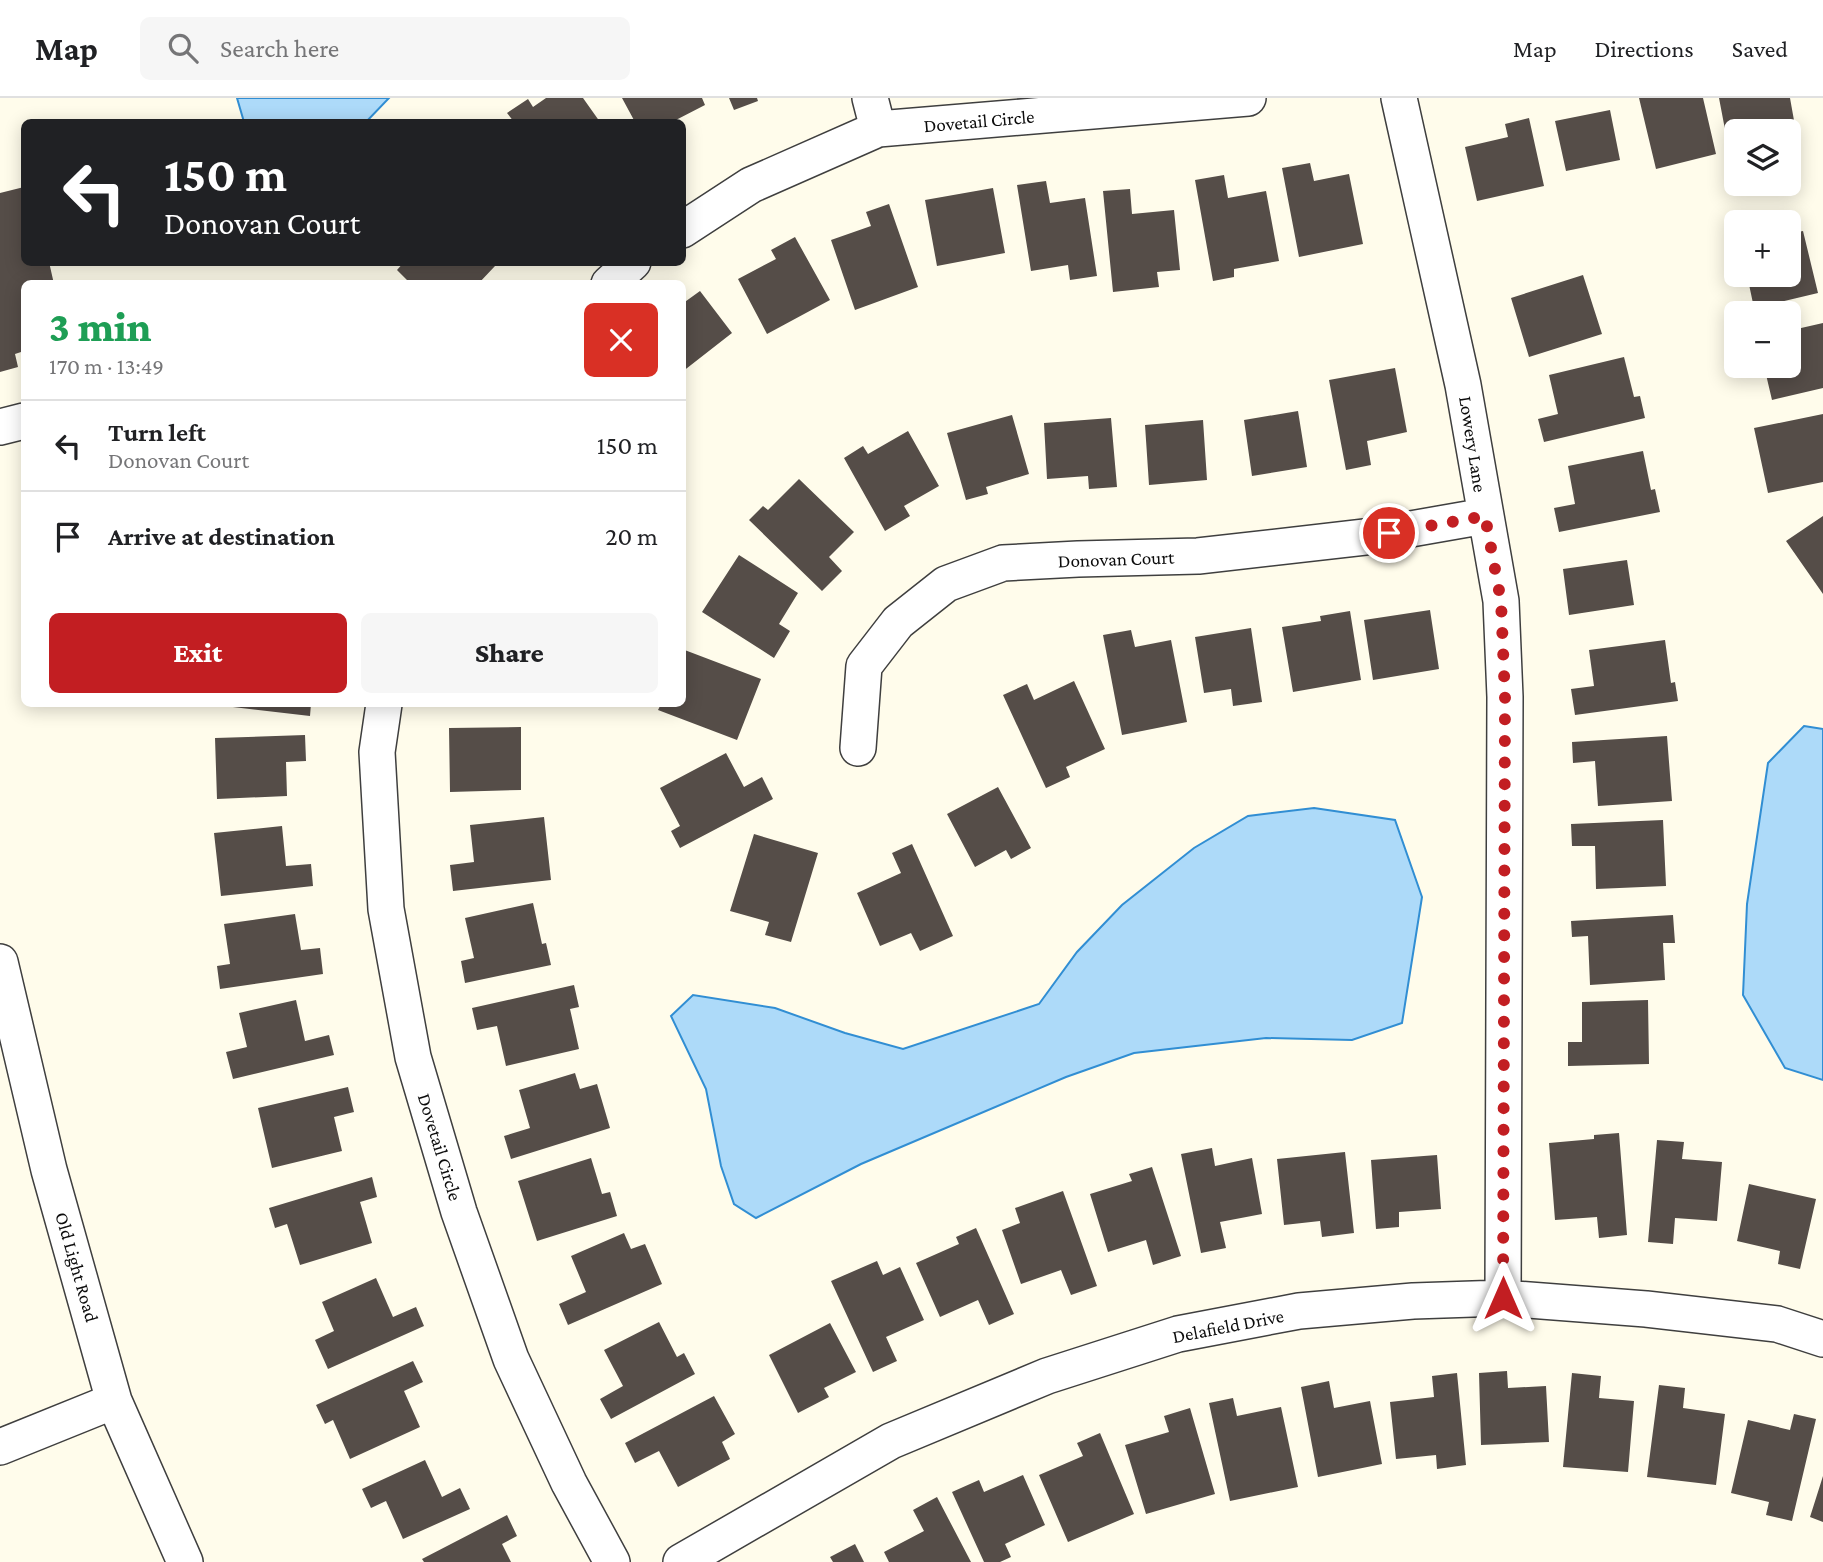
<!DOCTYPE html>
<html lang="en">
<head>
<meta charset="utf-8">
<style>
	body { margin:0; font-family:"Crimson Pro",serif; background:#f6f6f6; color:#202124; height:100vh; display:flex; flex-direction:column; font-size:26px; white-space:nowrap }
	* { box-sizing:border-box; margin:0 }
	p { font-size:23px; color:#757577 }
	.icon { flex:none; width:38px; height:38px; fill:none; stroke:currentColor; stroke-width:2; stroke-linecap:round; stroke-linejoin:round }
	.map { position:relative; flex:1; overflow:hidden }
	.sheet { position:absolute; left:21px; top:182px; width:665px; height:427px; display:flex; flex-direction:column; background:#fff; border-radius:10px; box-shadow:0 4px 18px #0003 }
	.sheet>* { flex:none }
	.top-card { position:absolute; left:21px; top:21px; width:665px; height:147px; border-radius:10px; box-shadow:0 4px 18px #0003; background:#202124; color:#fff; overflow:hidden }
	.buttons { position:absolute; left:1724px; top:21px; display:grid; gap:14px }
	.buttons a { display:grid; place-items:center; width:77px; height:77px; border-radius:10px; background:#fff; box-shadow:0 4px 18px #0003; font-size:35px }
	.pin { position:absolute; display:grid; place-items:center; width:60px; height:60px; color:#fff; margin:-30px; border:4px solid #fff; border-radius:50%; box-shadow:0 2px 7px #0007 }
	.me { position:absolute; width:77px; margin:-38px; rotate:0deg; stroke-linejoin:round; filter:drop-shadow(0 0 5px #0008) }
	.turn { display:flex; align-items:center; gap:24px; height:147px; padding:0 28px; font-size:32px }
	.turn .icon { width:91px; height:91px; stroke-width:2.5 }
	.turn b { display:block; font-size:49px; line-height:60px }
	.round { display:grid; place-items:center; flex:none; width:74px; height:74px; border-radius:10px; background:#f6f6f6 }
	.head { display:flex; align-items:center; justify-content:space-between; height:119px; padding:0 28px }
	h1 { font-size:42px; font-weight:800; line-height:52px; color:#1e9e55 }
	.action { display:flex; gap:14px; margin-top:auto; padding:14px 28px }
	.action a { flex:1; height:80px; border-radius:10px; background:#c21e22; color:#fff; font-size:28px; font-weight:800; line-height:80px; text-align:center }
	.action a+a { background:#f6f6f6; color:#202124 }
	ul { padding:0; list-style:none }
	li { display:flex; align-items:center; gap:21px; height:91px; padding:0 28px; border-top:2px solid #e0e0e0 }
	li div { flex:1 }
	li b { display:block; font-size:26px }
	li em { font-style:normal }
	header { display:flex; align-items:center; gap:42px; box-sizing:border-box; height:98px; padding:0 35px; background:#fff; border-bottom:2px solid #e0e0e0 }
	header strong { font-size:33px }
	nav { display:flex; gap:38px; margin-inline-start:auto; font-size:24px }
	.search { width:490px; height:63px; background:#f6f6f6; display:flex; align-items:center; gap:18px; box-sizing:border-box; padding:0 24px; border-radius:10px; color:#757577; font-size:26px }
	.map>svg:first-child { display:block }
	.water { fill:#addaf9; stroke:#318ed3; stroke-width:2 }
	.building { fill:#554d48 }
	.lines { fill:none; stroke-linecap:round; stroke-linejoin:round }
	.minor-casing { stroke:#3f3f3f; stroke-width:38 }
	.minor { stroke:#fff; stroke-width:35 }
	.route { stroke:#c21e22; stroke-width:12; stroke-dasharray:0 21.6 }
	.labels { text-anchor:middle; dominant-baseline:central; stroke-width:7; stroke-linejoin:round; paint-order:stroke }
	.street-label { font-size:19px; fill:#0c0c0c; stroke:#fff }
</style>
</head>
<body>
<header>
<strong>Map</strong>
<div class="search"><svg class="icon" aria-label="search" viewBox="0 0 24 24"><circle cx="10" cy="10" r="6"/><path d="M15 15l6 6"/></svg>Search here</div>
<nav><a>Map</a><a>Directions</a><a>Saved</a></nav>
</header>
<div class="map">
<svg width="1823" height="1464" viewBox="0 0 1823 1464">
	<rect width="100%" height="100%" fill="#fffceb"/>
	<path class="water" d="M237 0H389L366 24H244Z
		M1804 628 1823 631V982L1785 970 1743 897 1747 806 1768 665Z
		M1314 710 1395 722 1422 799 1402 925 1352 942 1266 940 1134 955 1066 979 861 1066 756 1120 734 1106 721 1068 706 991 671 918 693 897 775 910 845 935 903 951 1039 906 1077 854 1122 807 1194 750 1248 718Z"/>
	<path class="building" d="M546 0H583L600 24H514L507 15 528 1 533 9Z
		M622 0H702L705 7 672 24H635Z
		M729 0H757L758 3 734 12Z
		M1639 0H1703L1716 56 1656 71Z
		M1719 0H1790L1795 28 1770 33H1736V40L1727 42Z
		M1610 12 1620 62 1566 73 1555 23Z
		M1529 20 1544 88 1477 103 1465 49 1508 39 1505 26Z
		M1310 65 1314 83 1349 76 1363 146 1299 159 1282 70Z
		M1224 77 1228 100 1266 93 1279 163 1234 171V179L1213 183 1195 82Z
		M1046 83 1050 105 1085 100 1097 178 1070 182 1068 167 1031 173 1017 87Z
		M24 89V164H49L54 186H24V253L15 256 18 269 0 274V95Z
		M993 90 1005 155 937 168 925 102Z
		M1130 91 1132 116 1174 112 1180 172 1157 174 1159 189 1113 194 1103 93Z
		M889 106 918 189 855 212 831 142 871 128 866 114Z
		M1803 133 1818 195 1754 210 1747 177H1788V136Z
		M795 139 830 202 767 236 738 181 776 161 771 152Z
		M404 164H491L495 168 478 186H411L397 172Z
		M1583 177 1602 236 1529 259 1511 200Z
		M700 193 732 235 682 274V206Z
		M1823 225V290L1772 302 1764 268H1788V233Z
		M1624 259 1634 299 1640 298 1645 320 1544 344 1538 321 1558 316 1549 277Z
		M1395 270 1407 334 1367 343 1371 367 1346 372 1329 282Z
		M1298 313 1307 369 1252 378 1244 322Z
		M1823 316V384L1768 395 1754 330Z
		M1012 317 1029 376 986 389 988 396 966 402 947 335Z
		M1111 320 1117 389 1089 391 1088 378 1047 381 1044 325Z
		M1203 322 1207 382 1149 387 1145 327Z
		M908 333 939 388 904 408 910 418 885 433 844 360 863 348 868 356Z
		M1643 353 1651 392 1655 391 1660 414 1559 434 1554 410 1575 406 1568 368Z
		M799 381 854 434 829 459 842 473 822 493 749 422 763 408 768 412Z
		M1823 418V496L1786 443Z
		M739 457 798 495 779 526 790 533 774 560 702 514Z
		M1627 462 1634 507 1569 517 1563 471Z
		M1430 512 1439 571 1373 582 1364 522Z
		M1350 513 1361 582 1293 594 1282 529 1321 523 1320 518Z
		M1251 530 1262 604 1233 608 1231 591 1204 595 1195 539Z
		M1131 532 1135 549 1171 542 1187 624 1122 637 1103 537Z
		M1665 542 1671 585 1675 584 1678 603 1575 617 1571 591 1594 588 1589 552Z
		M682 551 761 581 737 642 658 612 661 606H682Z
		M1074 583 1105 651 1066 669 1070 679 1046 690 1003 597 1027 586 1034 602Z
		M216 606H311L310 618 216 607Z
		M521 629V692L450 694 449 630Z
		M305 637 306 663 286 664 287 698 217 701 215 640Z
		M1667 638 1672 703 1598 708 1595 663 1573 665 1572 644Z
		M726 655 744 689 762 679 773 701 680 750 671 733 680 728 660 690Z
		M998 689 1031 750 1011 761 1006 752 975 769 947 716Z
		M544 719 551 782 453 793 450 767 474 764 470 727Z
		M1663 722 1666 788 1596 791 1595 748H1572L1571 726Z
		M282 728 286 768 311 766 313 788 221 798 214 735Z
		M754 736 818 755 791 844 765 837 769 824 730 813Z
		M912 746 953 838 920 853 911 835 880 848 857 795 901 775 892 755Z
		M533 805 542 846 546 845 551 867 465 885 461 863 474 860 465 820Z
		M295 816 301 852 320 850 323 876 220 891 217 868 230 866 224 826Z
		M1673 817 1675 845H1663L1665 882 1590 887 1588 838 1572 839 1571 823Z
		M574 887 579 909 570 911 579 951 506 968 497 928 477 932 472 910Z
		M296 902 305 943 329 937 334 957 233 981 226 954 247 949 239 915Z
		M1648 902 1649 966 1568 968V944H1582V904Z
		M575 975 580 991 597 986 610 1030 511 1061 504 1038 530 1030 519 992Z
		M348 989 354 1014 334 1019 342 1053 272 1070 258 1010Z
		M1619 1035 1627 1137 1599 1140 1597 1119 1555 1122 1549 1045 1594 1041V1037Z
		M1657 1042 1684 1044 1682 1061 1722 1064 1717 1123 1675 1120 1673 1146 1648 1144Z
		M1212 1050 1215 1068 1252 1060 1262 1116 1220 1124 1226 1150 1201 1155 1181 1056Z
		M1345 1054 1354 1135 1322 1139 1320 1123 1284 1127 1277 1061Z
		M1437 1057 1441 1111 1399 1114V1129L1376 1131 1371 1062Z
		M591 1060 602 1096 610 1094 617 1118 537 1143 518 1083Z
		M1152 1069 1181 1158 1153 1167 1146 1142 1108 1154 1090 1096 1132 1083 1129 1076Z
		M372 1079 377 1099 360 1104 372 1145 300 1167 287 1126 275 1130 269 1110Z
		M1749 1086 1816 1101 1800 1171 1778 1166 1780 1153 1737 1143Z
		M1063 1093 1097 1188 1071 1197 1061 1172 1021 1186 1002 1132 1020 1125 1015 1110Z
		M976 1130 1014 1216 989 1227 978 1202 940 1219 916 1165 959 1146 956 1139Z
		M624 1135 631 1151 645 1146 662 1186 568 1227 559 1206 586 1194 571 1158Z
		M877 1163 883 1177 900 1169 924 1222 886 1239 897 1263 873 1274 831 1183Z
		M376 1180 393 1219 416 1209 424 1228 328 1271 315 1242 334 1233 322 1204Z
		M659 1224 677 1259 684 1255 695 1276 611 1321 600 1301 623 1288 604 1252Z
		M830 1225 856 1274 824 1290 829 1299 798 1315 769 1257Z
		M413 1263 423 1284 404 1293 420 1329 350 1361 333 1322 325 1326 316 1307Z
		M1507 1273 1508 1290 1546 1288 1549 1344 1481 1347 1479 1275Z
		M1457 1275 1466 1367 1437 1371 1436 1357 1396 1361 1390 1304 1434 1299 1432 1278Z
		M1572 1275 1601 1278 1599 1300 1634 1303 1628 1374 1563 1369Z
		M1329 1283 1334 1310 1370 1303 1382 1366 1318 1379 1301 1289Z
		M1659 1287 1685 1290 1683 1310 1725 1316 1716 1387 1647 1379Z
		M714 1298 735 1336 722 1344 730 1361 678 1389 659 1353 635 1365 625 1345Z
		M1233 1300 1237 1318 1281 1309 1298 1389 1230 1403 1209 1305Z
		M1190 1310 1215 1396 1146 1416 1125 1347 1169 1334 1164 1318Z
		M1794 1316 1816 1321 1792 1423 1766 1417 1769 1404 1731 1395 1748 1322 1790 1332Z
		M1100 1335 1134 1416 1068 1444 1039 1377 1083 1358 1077 1345Z
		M425 1362 442 1399 460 1390 470 1411 403 1441 386 1403 371 1410 362 1391Z
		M1023 1377 1045 1427 1005 1446 1011 1459 1000 1464H984L952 1394 979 1382 984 1394Z
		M1823 1378V1424L1810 1419Z
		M937 1399 971 1464H889L884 1454 924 1433 913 1412Z
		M507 1417 517 1438 502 1446 511 1464H424L422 1461Z
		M855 1446 864 1464H833L830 1459Z"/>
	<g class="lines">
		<g class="minor-casing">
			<path id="minor" d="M870 0 878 31
				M1399 0 1463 287 1501 503 1505 599 1503 1200
				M682 132 751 87 878 31 1248 0
				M609 186 633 164
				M0 329 24 323
				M384 606 377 654 386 811 413 959 459 1114 511 1261 569 1385 612 1464
				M858 650 864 568 898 524 946 486 1003 465 1078 461 1198 458 1365 439 1485 418
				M0 864 49 1072 114 1303 185 1464
				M0 1349 114 1303
				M681 1464 891 1343 1047 1278 1178 1236 1299 1213 1413 1203 1503 1200 1646 1211 1777 1226 1823 1241"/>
		</g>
		<use href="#minor" class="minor"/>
	</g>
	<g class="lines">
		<path class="route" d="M1389 435 1485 418 1501 503 1505 599 1503 1200"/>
	</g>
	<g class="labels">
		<g class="street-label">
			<text transform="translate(979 23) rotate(-5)">Dovetail Circle</text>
			<text transform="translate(1473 346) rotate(81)">Lowery Lane</text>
			<text transform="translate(1116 461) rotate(-2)">Donovan Court</text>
			<text transform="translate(440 1049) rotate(73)">Dovetail Circle</text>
			<text transform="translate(77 1169) rotate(74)">Old Light Road</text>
			<text transform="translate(1228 1228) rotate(-11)">Delafield Drive</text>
		</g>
	</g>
</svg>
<div class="buttons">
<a><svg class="icon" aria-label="layers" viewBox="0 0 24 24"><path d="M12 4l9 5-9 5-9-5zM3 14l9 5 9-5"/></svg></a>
<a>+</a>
<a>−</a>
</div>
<div class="pin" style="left:1389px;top:435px;background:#d93025"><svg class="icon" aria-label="arrive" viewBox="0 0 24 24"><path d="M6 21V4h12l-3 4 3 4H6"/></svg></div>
<svg class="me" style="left:1503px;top:1200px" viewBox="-20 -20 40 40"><path d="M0-17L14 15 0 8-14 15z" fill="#c21e22" stroke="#fff" stroke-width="4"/></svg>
<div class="top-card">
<div class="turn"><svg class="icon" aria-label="left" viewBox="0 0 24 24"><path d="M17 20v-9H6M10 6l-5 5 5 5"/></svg><div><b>150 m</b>Donovan Court</div></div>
</div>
<section class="sheet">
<div class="head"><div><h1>3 min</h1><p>170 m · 13:49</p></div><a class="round" style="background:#d93025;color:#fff"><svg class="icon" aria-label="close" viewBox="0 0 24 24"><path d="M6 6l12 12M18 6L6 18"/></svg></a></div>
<ul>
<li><svg class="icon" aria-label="left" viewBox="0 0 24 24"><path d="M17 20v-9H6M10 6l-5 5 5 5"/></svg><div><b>Turn left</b><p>Donovan Court</p></div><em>150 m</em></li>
<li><svg class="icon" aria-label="arrive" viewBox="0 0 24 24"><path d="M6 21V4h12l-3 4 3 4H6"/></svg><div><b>Arrive at destination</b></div><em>20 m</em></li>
</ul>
<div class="action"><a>Exit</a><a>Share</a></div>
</section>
</div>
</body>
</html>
